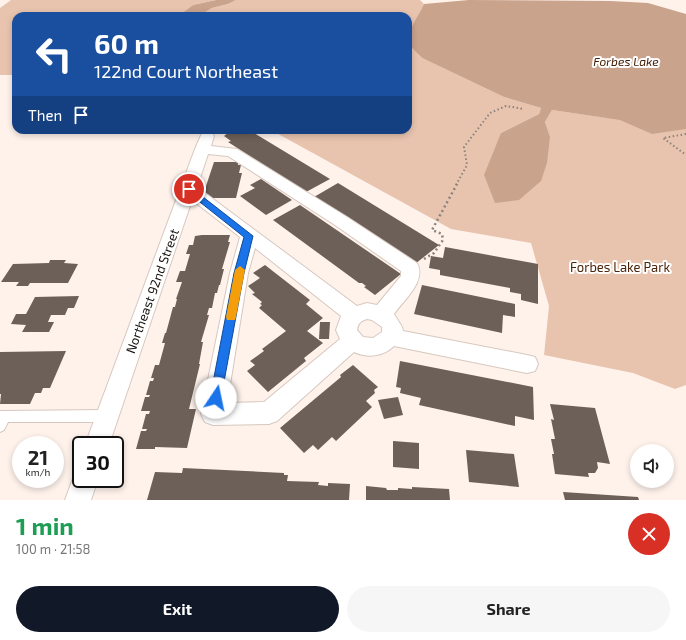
<!DOCTYPE html>
<html lang="en">
<head>
<meta charset="utf-8">
<style>
	body { margin:0; font-family:"Exo 2",sans-serif; background:#f6f6f6; color:#222; height:100vh; display:flex; flex-direction:column; font-size:15px; white-space:nowrap }
	* { box-sizing:border-box; margin:0 }
	p { font-size:13px; color:#767676 }
	.icon { flex:none; width:22px; height:22px; fill:none; stroke:currentColor; stroke-width:2; stroke-linecap:round; stroke-linejoin:round }
	.map { position:relative; height:500px; overflow:hidden }
	.side { display:flex; flex-direction:column; background:#fff; flex:1 }
	.side>* { flex:none }
	.top-card { position:absolute; left:12px; top:12px; width:400px; height:122px; border-radius:12px; box-shadow:0 2px 6px #0003; background:#1a4fa0; color:#fff; overflow:hidden }
	.controls { position:absolute; left:630px; top:444px; display:grid; gap:8px }
	.controls a { display:grid; place-items:center; width:44px; height:44px; border-radius:50%; background:#fff; box-shadow:0 2px 6px #0003; font-size:20px }
	.speed { position:absolute; left:12px; top:436px; display:flex; gap:8px; font-size:20px; font-weight:700; text-align:center }
	.speed>* { display:grid; place-content:center; width:52px; height:52px; border-radius:50%; background:#fff; box-shadow:0 2px 6px #0003; line-height:1 }
	.speed small { font-size:10px; font-weight:400 }
	.speed .limit { border:2px solid #111; border-radius:6px; background:#fff; color:#111 }
	.pin { position:absolute; display:grid; place-items:center; width:34px; height:34px; color:#fff; margin:-17px; border:2px solid #fff; border-radius:50%; box-shadow:0 1px 4px #0007 }
	.me { position:absolute; width:44px; margin:-22px; rotate:11deg; stroke-linejoin:round; filter:drop-shadow(0 0 3px #0008) }
	.turn { display:flex; align-items:center; gap:14px; height:84px; padding:0 16px; font-size:18px }
	.turn .icon { width:52px; height:52px; stroke-width:2.5 }
	.turn b { display:block; font-size:28px; line-height:34px }
	.then { display:flex; align-items:center; height:38px; padding:0 16px; background:#0003; gap:8px; font-size:15px }
	.round { display:grid; place-items:center; flex:none; width:42px; height:42px; border-radius:21px; background:#f6f6f6 }
	.overview { display:flex; align-items:center; justify-content:space-between; height:68px; padding:0 16px }
	h1 { font-size:24px; font-weight:700; line-height:30px; color:#1e9e55 }
	.cta { display:flex; gap:8px; margin-top:auto; padding:8px 16px }
	.cta a { flex:1; height:46px; border-radius:24px; background:#111827; color:#fff; font-size:16px; font-weight:700; line-height:46px; text-align:center }
	.cta a+a { background:#f6f6f6; color:#222 }
	.map>svg:first-child { display:block }
	.green { fill:#e8c4af }
	.water { fill:#caa38d }
	.building { fill:#6d6058 }
	.lines { fill:none; stroke-linecap:round; stroke-linejoin:round }
	.service-casing { stroke:#d7c8bf; stroke-width:2 }
	.minor-casing { stroke:#d7c8bf; stroke-width:2 }
	.path-far1 { stroke:#8a827d; stroke-width:2; stroke-dasharray:1.5 2.5; stroke-linecap:butt }
	.path { stroke:#8a827d; stroke-width:2.5; stroke-dasharray:2 3; stroke-linecap:butt }
	.service { fill:#fff; fill-rule:evenodd }
	.minor { fill:#fff; fill-rule:evenodd }
	.route { fill:#1a73e8; stroke:#114b97 }
	.slow { fill:#f59e0b }
	.labels { text-anchor:middle; dominant-baseline:central; stroke-width:4; stroke-linejoin:round; paint-order:stroke }
	.far-water-label { font-size:12px; font-style:italic; fill:#462005; stroke:#fff }
	.park-label { font-size:13px; fill:#4a2409; stroke:#fff }
	.street-label { font-size:13px; fill:#181310; stroke:#fff }
</style>
</head>
<body>
<div class="map">
<svg width="686" height="500" viewBox="0 0 686 500">
	<rect width="100%" height="100%" fill="#fef2eb"/>
	<path class="green" d="M11 0H216L193 5 178 16H16V75H0V8Z
		M236 0H420L424 4 408 35V16H199L212 8 228 4Z
		M408 44 422 58 504 97 541 108 539 114 501 133 550 138 545 122 552 110 608 118 686 114V385L675 389 633 373 544 355 549 306 531 243 451 229 271 130H408Z"/>
	<path class="water" d="M216 0H236L228 4 212 8 199 16H178L193 5Z
		M469 0 610 1 648 3 686 14V129L652 134 620 120 552 110 545 122 550 137 547 163 541 181 519 200 495 203 484 175 501 133 539 114 541 108 504 97 422 58 408 44C408 28 418 17 424 4Z"/>
	<path class="building" d="M226 130H249L330 179 306 192 228 142 231 141 224 136 229 132Z
		M214 162H238V165H241L239 173H242L236 198H202Z
		M261 179 292 200 266 215 240 196 255 188 250 185Z
		M338 183 439 245 415 264 314 197Z
		M300 205 401 274 375 295 364 287 366 286 362 283H359L273 220Z
		M202 235H230L228 242H230L222 269H224L220 285H219L217 293H215L212 308H209L207 315H209L201 342H203L199 364H200L189 409H196L187 448 155 447V449H136L141 431H146L147 429H142L146 414H149L150 411H141L145 397H149L150 395H146L150 381H153L154 378H151L155 365H159L165 343H162L165 333H166L173 307H175L177 299H176L182 282H176L180 271H185L190 254H186L189 245H193L195 236Z
		M445 247 538 264V304L521 300V294L510 292V288L440 275V270L429 268 431 256 443 258Z
		M50 260H66L64 263 78 264 68 283H30L28 286H16L19 282H1L13 264 49 263Z
		M265 265 310 300 306 304 323 318 307 331 323 343 304 358 306 361 268 392 247 371 255 365 250 361 264 351 262 349 286 331 259 308 262 305 260 304 262 302 252 294 255 293 248 286 260 278 253 273Z
		M422 285 515 304V317L503 315 502 333 414 314Z
		M79 296 74 308H68L65 315H51L48 322H54L49 332H22L26 325 11 324 16 314H26L35 297Z
		M320 322H330L329 339H319Z
		M66 351 50 388H43L41 393H35L30 404H0L1 394H0V352Z
		M400 361 533 387 534 420 515 416V426L419 405 421 398 400 393 401 388 396 387Z
		M353 365 378 387 374 390 375 393 366 401 372 407 336 441 332 437 318 450 313 445 304 453 280 428 341 377 340 375Z
		M398 397 403 415 384 419 378 400Z
		M550 404 595 408 610 464 597 462 598 468 595 473H588L589 477 555 474 552 454H554L551 439H555L551 419 554 420Z
		M393 441 419 443V469L393 467Z
		M466 450 514 454 519 487 469 482Z
		M183 468 284 473V475H288L287 481 319 482 318 485 328 486V483L350 484 349 500H147L155 472 182 473Z
		M366 486 386 488 387 490H398V488L412 489V487L449 489 450 500H366Z
		M563 492 638 497 639 500H565Z"/>
	<g class="lines">
		<g class="service-casing">
			<path id="service" d="M106 410 110 412 112 416 110 420 106 422H8L4 430 0 432V411Z"/>
		</g>
		<g class="minor-casing">
			<path id="minor" d="M207 132 212 133 214 136 211 146 237 149 347 217 417 263C427 281 404 300 394 314L402 327 403 331 527 355 535 357 538 364 535 371 527 373 394 346C383 357 367 358 354 352L277 421 269 424 213 425 205 422 201 414 230 273 240 237 192 200 109 445H85L195 149 202 133ZM208 154 228 156 335 225 401 271V276L377 305 367 303 357 306 197 187ZM255 248 341 316 336 330 340 339 264 402 227 403 248 273ZM367 319 372 320 382 327V332L373 338 363 337 357 330C358 323 361 321 367 319Z
				M81 468V479H98L91 500H65L76 470Z"/>
		</g>
		<path class="path-far1" d="M686 134 663 138 686 155
			M456 185 467 165 464 147 490 113 506 106 524 109"/>
		<path class="path" d="M424 259 434 253 443 240 442 234 432 230 457 184"/>
		<use href="#service" class="service"/>
		<use href="#minor" class="minor"/>
	</g>
	<path class="route" d="M189 186 253 236 244 273 221 398 220 402 216 403 211 402 210 398 234 273 244 237 186 191V187Z"/>
	<path class="slow" d="M240 266 245 270 236 317 235 320H227L226 317 235 270Z"/>
	<g class="labels">
		<g class="far-water-label">
			<text x="626" y="61">Forbes Lake</text>
		</g>
		<g class="park-label">
			<text x="620" y="267">Forbes Lake Park</text>
		</g>
		<g class="street-label">
			<text transform="translate(152 291) rotate(-70)">Northeast 92nd Street</text>
		</g>
	</g>
</svg>
<div class="controls">
<a><svg class="icon" aria-label="sound" viewBox="0 0 24 24"><path d="M4 9h4l5-4v14l-5-4H4zM17 9q2 3 0 6"/></svg></a>
</div>
<div class="speed"><div>21<small>km/h</small></div><div class="limit">30</div></div>
<div class="pin" style="left:189px;top:189px;background:#d93025"><svg class="icon" aria-label="arrive" viewBox="0 0 24 24"><path d="M6 21V4h12l-3 4 3 4H6"/></svg></div>
<svg class="me" style="left:216px;top:398px" viewBox="-20 -20 40 40"><circle r="19" fill="#fff"/><path d="M0-13L10 11 0 6-10 11z" fill="#1a73e8"/></svg>
<div class="top-card">
<div class="turn"><svg class="icon" aria-label="left" viewBox="0 0 24 24"><path d="M17 20v-9H6M10 6l-5 5 5 5"/></svg><div><b>60 m</b>122nd Court Northeast</div></div>
<div class="then">Then<svg class="icon" aria-label="arrive" viewBox="0 0 24 24"><path d="M6 21V4h12l-3 4 3 4H6"/></svg></div>
</div>
</div>
<section class="side">
<div class="overview"><div><h1>1 min</h1><p>100 m · 21:58</p></div><a class="round" style="background:#d93025;color:#fff"><svg class="icon" aria-label="close" viewBox="0 0 24 24"><path d="M6 6l12 12M18 6L6 18"/></svg></a></div>
<div class="cta"><a>Exit</a><a>Share</a></div>
</section>
</body>
</html>
